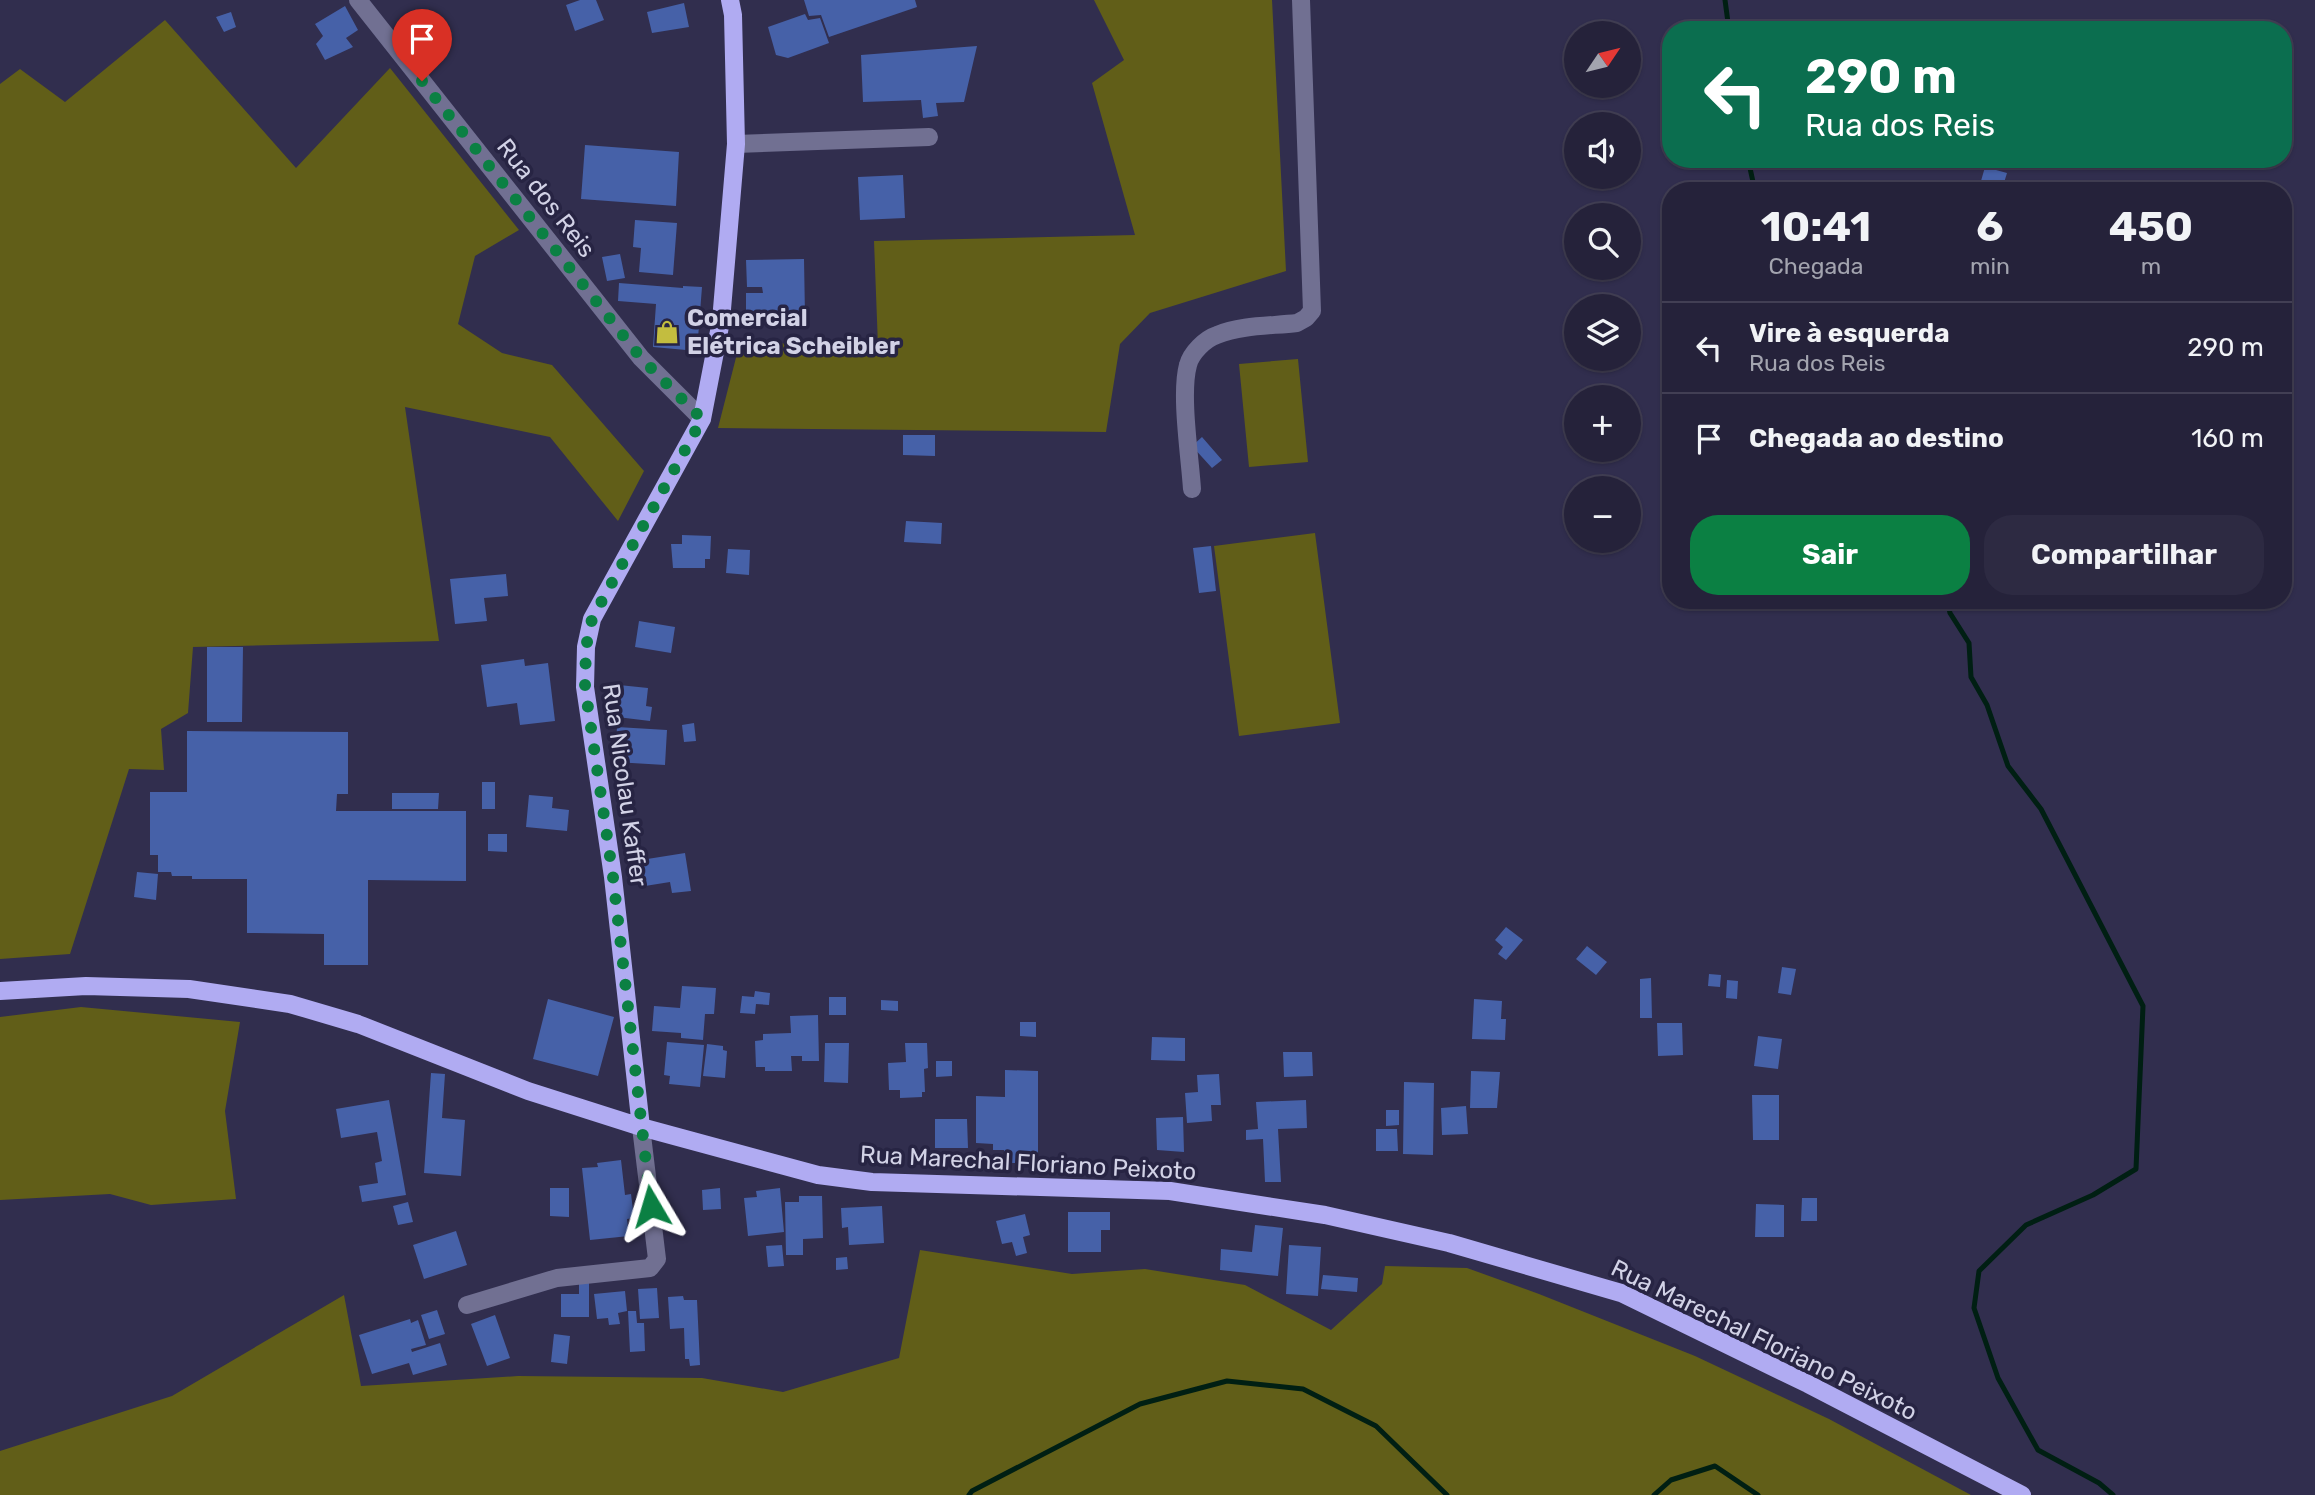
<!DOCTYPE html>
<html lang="pt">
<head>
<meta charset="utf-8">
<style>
	body { margin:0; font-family:Rubik,sans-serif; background:#2d2a42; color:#f1f3f6; height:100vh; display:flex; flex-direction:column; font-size:26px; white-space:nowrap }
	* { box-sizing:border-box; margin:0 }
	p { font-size:23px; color:#a3a4af }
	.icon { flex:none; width:38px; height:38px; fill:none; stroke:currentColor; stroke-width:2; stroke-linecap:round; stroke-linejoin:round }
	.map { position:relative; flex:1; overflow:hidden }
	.drawer { position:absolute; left:1662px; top:182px; width:630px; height:427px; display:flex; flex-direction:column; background:#25223a; border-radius:28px; box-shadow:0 2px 5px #0004,0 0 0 2px #423f54 }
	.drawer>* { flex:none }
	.hud { position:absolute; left:1662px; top:21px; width:630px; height:147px; border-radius:28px; box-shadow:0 2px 5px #0004,0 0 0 2px #423f54; background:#0b6e4f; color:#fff; overflow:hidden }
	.needle { width:46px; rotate:55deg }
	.fabs { position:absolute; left:1564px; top:21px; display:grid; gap:14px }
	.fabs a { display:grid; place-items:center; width:77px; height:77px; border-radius:50%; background:#25223a; box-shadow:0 2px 5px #0004,0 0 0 2px #423f54; font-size:35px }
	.pin { position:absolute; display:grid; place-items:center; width:60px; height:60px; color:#fff; margin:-72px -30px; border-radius:50% 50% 50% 0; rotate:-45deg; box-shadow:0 0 7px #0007 }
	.pin .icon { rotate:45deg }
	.me { position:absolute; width:77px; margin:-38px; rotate:353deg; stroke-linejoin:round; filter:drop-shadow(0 0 5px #0008) }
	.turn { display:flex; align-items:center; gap:24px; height:147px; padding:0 28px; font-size:32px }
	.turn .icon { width:91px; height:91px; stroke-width:2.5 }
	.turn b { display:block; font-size:49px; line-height:60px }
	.eta { display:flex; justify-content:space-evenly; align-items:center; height:119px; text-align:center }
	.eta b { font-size:42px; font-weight:700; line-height:49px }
	.primary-button { display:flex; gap:14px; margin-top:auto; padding:14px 28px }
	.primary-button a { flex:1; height:80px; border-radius:28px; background:#0b8043; color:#fff; font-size:28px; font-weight:700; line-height:80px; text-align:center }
	.primary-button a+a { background:#2d2a42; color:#f1f3f6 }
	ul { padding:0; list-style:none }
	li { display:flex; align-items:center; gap:21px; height:91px; padding:0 28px; border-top:2px solid #423f54 }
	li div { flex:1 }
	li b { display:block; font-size:26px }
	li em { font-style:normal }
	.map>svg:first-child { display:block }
	.green { fill:#615e18 }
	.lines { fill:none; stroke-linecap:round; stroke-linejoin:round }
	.stream { stroke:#001f13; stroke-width:5 }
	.building { fill:#4661a8 }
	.minor { stroke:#717092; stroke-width:18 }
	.major { stroke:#b0abf2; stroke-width:18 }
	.route { stroke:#0b8043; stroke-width:12; stroke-dasharray:0 21.6 }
	.labels { text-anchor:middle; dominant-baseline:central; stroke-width:7; stroke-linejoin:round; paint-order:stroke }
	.street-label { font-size:24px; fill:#d2d2e6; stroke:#272443 }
	.poi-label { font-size:24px; font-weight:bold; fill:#d2d2e6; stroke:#272443; text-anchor:start }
</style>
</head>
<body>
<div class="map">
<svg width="2315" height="1495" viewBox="0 0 2315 1495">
	<rect width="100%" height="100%" fill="#312e4e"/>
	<path class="green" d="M1094 0H1272L1286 271 1150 313 1120 344 1106 432 718 428 740 342 878 346 874 241 1135 235 1092 83 1124 60Z
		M165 20 296 168 390 68 519 230 475 256 458 324 502 353 552 365 644 471 618 521 550 437 405 407 439 641 193 647 188 713 161 729 164 770 129 769 70 954 0 959V84L20 69 65 102Z
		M1298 359 1308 462 1249 467 1239 364Z
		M1315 533 1340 723 1239 736 1214 546Z
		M81 1007 240 1022 225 1111 236 1199 151 1205 110 1194 0 1200V1017Z
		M920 1250 1072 1274 1145 1269 1245 1285 1331 1330 1382 1284 1385 1266 1467 1268 1539 1294 1695 1356 1829 1419 1971 1495H0V1451L172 1396 344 1295 361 1386 518 1376 702 1378 783 1392 899 1358Z"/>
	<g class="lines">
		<path class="stream" d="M1725 0 1729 30
			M1748 159 1755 191
			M1947 600 1950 613 1969 643 1971 677 1987 705 2008 766 2041 809 2143 1006 2136 1169 2093 1195 2026 1225 1979 1271 1974 1308 1998 1378 2038 1450 2099 1483 2113 1495
			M969 1495 972 1491 1140 1404 1227 1381 1303 1389 1376 1426 1447 1495
			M1654 1495 1671 1480 1715 1466 1758 1495"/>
	</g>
	<path class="building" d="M580 0H596L604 20 575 31 566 5Z
		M804 0H915L917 7 829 37 821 15 809 16Z
		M684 3 689 27 652 33 647 12Z
		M345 6 358 30 346 38 353 47 325 60 316 44 323 36 315 24Z
		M231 12 236 27 224 32 216 17Z
		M805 14 808 20 820 18 829 43 788 58 776 55 768 27Z
		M977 46 964 102 936 103 938 116 923 118 921 100 863 102 861 55Z
		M585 145 679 152 676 206 581 199Z
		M1985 167 2007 173 2003 186 1981 181Z
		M903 175 905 218 860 220 858 177Z
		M635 220 677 223 673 275 639 272 641 248 633 247Z
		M620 254 625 278 607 281 602 257Z
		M804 259 805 316 746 317V293H763L762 287H747L746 260Z
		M619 283 683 288V286L702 287 697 351 653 347 656 304 618 301Z
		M903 435H935V456L903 455Z
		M1202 437 1222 460 1212 468 1192 446Z
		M906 521 942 523 941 544 904 542Z
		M682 535 711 536 710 559H705V568H673L671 544H682Z
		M1211 546 1216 591 1199 593 1193 548Z
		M728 549 750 550 749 575 726 573Z
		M506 574 508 596 484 598 487 621 455 624 450 579Z
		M639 621 675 627 671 653 635 647Z
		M207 647H243L242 722H207Z
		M524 659 525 666 548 663 555 721 520 725 517 703 487 707 481 665Z
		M619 685 648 688 646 706 652 707 650 721 609 716 611 698H618Z
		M694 723 696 741 684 742 682 725Z
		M617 727 667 730 665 765 615 762Z
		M187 731 348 732V794H337L336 811H466V881L368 880V965H324V934L247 933V879H192V876H172L171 872H158V855H150V792H187Z
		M482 782H495V809H482Z
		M392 793H439L438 809H392Z
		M529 795 553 797 552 808 569 810 567 831 526 827Z
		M488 834H507V852L488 851Z
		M685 853 691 891 672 893 670 882 645 886 641 860Z
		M137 872 158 874 156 900 134 897Z
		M1506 927 1523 940 1506 960 1498 954 1503 947 1495 940Z
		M1587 946 1607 962 1596 975 1576 959Z
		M1782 967 1796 969 1791 995 1778 993Z
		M1709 974 1721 975 1720 987 1708 986Z
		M1651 978 1652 1018H1640V979Z
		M1727 980 1738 981 1737 999 1726 998Z
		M682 986 716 988 714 1014H705L703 1040 681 1038V1033L652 1031 654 1006 680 1008Z
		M755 991 770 993 769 1005 756 1004 755 1014 740 1013 742 996 754 997Z
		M829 997H846V1015H829Z
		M548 999 614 1017 598 1076 533 1059Z
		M1474 999 1502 1001 1501 1019H1506L1505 1040 1472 1039Z
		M881 1000 898 1001V1011L881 1010Z
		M818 1015 819 1061H802V1056H791L792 1071H765V1067H756L755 1041 763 1040V1034L791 1033 790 1016Z
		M1020 1022H1036V1037L1020 1036Z
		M1657 1023H1682L1683 1055 1658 1056Z
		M1758 1036 1782 1039 1778 1069 1754 1066Z
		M1152 1037 1185 1038V1061L1151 1060Z
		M667 1042 704 1045 700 1087 669 1084 670 1076 664 1075Z
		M825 1043H849L848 1083 824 1082Z
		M905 1043H927L928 1068 924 1069 925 1092H922V1097L900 1098V1090H889L888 1063 906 1062Z
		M707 1044 723 1046V1050L727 1051 725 1078 703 1076Z
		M1283 1052H1312L1313 1076 1284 1077Z
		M936 1061H952V1076L936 1077Z
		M1005 1070 1038 1071V1153H1017V1163H1004V1150H993V1144L976 1143V1096L1005 1097Z
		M1471 1071 1500 1072 1497 1108H1470Z
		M431 1073 445 1074 442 1118 465 1120 461 1176 424 1173Z
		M1219 1074 1221 1105H1211L1212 1121 1187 1123 1185 1093 1198 1092 1197 1075Z
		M1404 1082 1434 1083 1433 1155 1403 1154Z
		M1752 1095H1779V1140H1753Z
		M389 1100 406 1195 362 1202 359 1186 378 1183 375 1163 382 1161 377 1132 341 1138 336 1109Z
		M1306 1100 1307 1128 1278 1129 1281 1182H1265L1263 1139 1246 1140V1130L1258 1129 1256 1102Z
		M1466 1106 1468 1134 1442 1135 1441 1108Z
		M1386 1110H1399V1125L1386 1126Z
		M1183 1117 1184 1152 1157 1150 1156 1118Z
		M935 1119H967L968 1148H935Z
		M1376 1129H1397L1398 1151H1376Z
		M621 1160 625 1195 631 1194 634 1218 627 1219 629 1236 590 1240 582 1168 598 1167 597 1163Z
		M550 1188H569V1217L550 1216Z
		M720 1188 721 1209 703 1210 702 1190Z
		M780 1188 784 1232 748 1236 744 1198 757 1197 756 1191Z
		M799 1196H822L823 1238 803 1239V1255H786L785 1202H799Z
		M1802 1198H1817V1221H1801Z
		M408 1202 413 1222 398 1225 393 1206Z
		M1756 1204 1784 1205V1237H1755Z
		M882 1206 884 1243 849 1245 848 1227 842 1228 841 1208Z
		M1068 1212H1110V1230H1101V1252H1068Z
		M1025 1214 1030 1235 1023 1237 1027 1253 1016 1256 1012 1242 1002 1244 996 1221Z
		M1255 1225 1283 1228 1278 1276 1220 1270 1221 1249 1252 1252Z
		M456 1231 467 1265 424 1279 413 1245Z
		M782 1245 784 1266 768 1267 766 1246Z
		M1289 1245 1321 1247 1318 1296 1286 1294Z
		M847 1257 848 1269 836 1270V1258Z
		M1323 1275 1358 1278 1357 1292 1321 1289Z
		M579 1283H589V1317H561V1294H579Z
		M657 1288 659 1318 640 1319 638 1289Z
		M625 1291 627 1311 618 1313 620 1324 609 1325 608 1318 597 1319 594 1294Z
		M683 1296 684 1300H697L700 1365 690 1366 689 1359H685L684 1328 670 1329 668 1297Z
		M437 1310 445 1334 429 1339 421 1315Z
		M628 1311H636L637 1323H644L645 1351 630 1352Z
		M495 1315 510 1358 487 1366 471 1324Z
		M410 1319 411 1323 418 1320 426 1345 411 1349 412 1352 440 1343 447 1365 413 1375 409 1363 372 1374 359 1335Z
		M554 1334 570 1336 567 1364 551 1362Z"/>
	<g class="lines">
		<path class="minor" d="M358 0 641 358 702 419
			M736 144 929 137
			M1192 489C1190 457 1180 394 1188 365 1191 353 1205 339 1217 335 1241 325 1271 326 1297 323L1306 318 1312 311 1301 0
			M467 1305 557 1278 650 1268 657 1259 641 1127"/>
		<path class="major" d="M0 991 86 986 189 989 290 1004 358 1024 528 1091 641 1127 818 1175 872 1182 1170 1191 1325 1215 1449 1243 1621 1293 1808 1384 2022 1495
			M641 1127 613 877 585 687 586 647 592 619 702 419 721 321 736 144 733 15 730 0"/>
	</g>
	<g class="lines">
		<path class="route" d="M422 81 641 358 702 419 592 619 586 647 585 687 613 877 651 1206"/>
	</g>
	<defs>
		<g id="shop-bare" transform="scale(1.89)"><path d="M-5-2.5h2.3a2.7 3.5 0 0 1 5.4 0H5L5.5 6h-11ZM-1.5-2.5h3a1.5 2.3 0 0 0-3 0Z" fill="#c3bd3f" stroke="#272443" stroke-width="2.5" paint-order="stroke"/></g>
	</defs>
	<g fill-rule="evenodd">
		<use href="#shop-bare" x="667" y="332"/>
	</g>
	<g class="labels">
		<g class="street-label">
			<text transform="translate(546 198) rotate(52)">Rua dos Reis</text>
			<text transform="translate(625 785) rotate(82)">Rua Nicolau Kaffer</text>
			<text transform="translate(1028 1163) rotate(3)">Rua Marechal Floriano Peixoto</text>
			<text transform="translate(1764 1340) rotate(26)">Rua Marechal Floriano Peixoto</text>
		</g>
		<g class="poi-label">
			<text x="687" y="318">Comercial<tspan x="687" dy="28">Elétrica Scheibler</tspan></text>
		</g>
	</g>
</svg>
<div class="fabs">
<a><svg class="needle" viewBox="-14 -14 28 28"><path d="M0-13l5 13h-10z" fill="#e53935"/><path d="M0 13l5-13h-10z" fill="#a3a4af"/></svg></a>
<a><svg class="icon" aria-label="sound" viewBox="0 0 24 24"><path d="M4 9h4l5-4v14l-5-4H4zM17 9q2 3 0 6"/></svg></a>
<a><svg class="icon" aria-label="search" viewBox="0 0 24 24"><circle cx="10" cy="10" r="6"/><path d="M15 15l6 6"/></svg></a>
<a><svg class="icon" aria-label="layers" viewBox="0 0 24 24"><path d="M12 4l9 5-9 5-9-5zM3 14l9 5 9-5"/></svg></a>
<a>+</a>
<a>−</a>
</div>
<div class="pin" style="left:422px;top:81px;background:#d93025"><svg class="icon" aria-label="arrive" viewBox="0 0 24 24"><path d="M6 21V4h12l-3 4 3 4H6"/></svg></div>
<svg class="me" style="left:651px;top:1206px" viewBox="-20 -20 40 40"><path d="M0-17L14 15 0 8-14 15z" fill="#0b8043" stroke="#fff" stroke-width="4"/></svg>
<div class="hud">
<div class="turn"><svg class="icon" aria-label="left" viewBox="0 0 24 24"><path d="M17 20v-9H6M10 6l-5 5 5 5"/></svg><div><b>290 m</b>Rua dos Reis</div></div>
</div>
<section class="drawer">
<div class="eta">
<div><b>10:41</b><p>Chegada</p></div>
<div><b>6</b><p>min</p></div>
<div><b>450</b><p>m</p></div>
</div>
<ul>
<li><svg class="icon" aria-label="left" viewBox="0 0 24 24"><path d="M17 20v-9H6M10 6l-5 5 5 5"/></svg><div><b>Vire à esquerda</b><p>Rua dos Reis</p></div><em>290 m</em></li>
<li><svg class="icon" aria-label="arrive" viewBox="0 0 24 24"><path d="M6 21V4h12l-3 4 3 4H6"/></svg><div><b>Chegada ao destino</b></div><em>160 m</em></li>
</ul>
<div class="primary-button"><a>Sair</a><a>Compartilhar</a></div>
</section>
</div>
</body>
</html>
